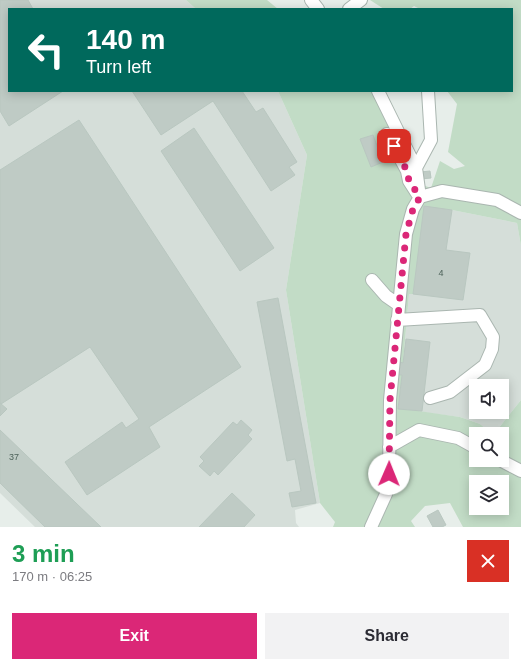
<!DOCTYPE html>
<html lang="en">
<head>
<meta charset="utf-8">
<style>
	body { margin:0; font-family:Arial,sans-serif; background:#f2f2f3; color:#2b2b33; height:100vh; display:flex; flex-direction:column; font-size:15px; white-space:nowrap }
	* { box-sizing:border-box; margin:0 }
	p { font-size:13px; color:#7c7c81 }
	.icon { flex:none; width:22px; height:22px; fill:none; stroke:currentColor; stroke-width:2; stroke-linecap:round; stroke-linejoin:round }
	.map { position:relative; height:527px; overflow:hidden }
	.drawer { display:flex; flex-direction:column; background:#fff; flex:1 }
	.drawer>* { flex:none }
	.banner { position:absolute; left:8px; top:8px; width:505px; height:84px; border-radius:0px; box-shadow:0 2px 10px #0003; background:#00695c; color:#fff; overflow:hidden }
	.fabs { position:absolute; left:469px; top:379px; display:grid; gap:8px }
	.fabs a { display:grid; place-items:center; width:40px; height:40px; border-radius:0px; background:#fff; box-shadow:0 2px 10px #0003; font-size:20px }
	.pin { position:absolute; display:grid; place-items:center; width:34px; height:34px; color:#fff; margin:-17px; border-radius:8px; box-shadow:0 2px 6px #0006 }
	.me { position:absolute; width:44px; margin:-22px; rotate:1deg; stroke-linejoin:round; filter:drop-shadow(0 0 3px #0008) }
	.turn { display:flex; align-items:center; gap:14px; height:84px; padding:0 12px; font-size:18px }
	.turn .icon { width:52px; height:52px; stroke-width:2.5 }
	.turn b { display:block; font-size:28px; line-height:34px }
	.round { display:grid; place-items:center; flex:none; width:42px; height:42px; border-radius:0px; background:#f2f2f3 }
	.summary { display:flex; align-items:center; justify-content:space-between; height:68px; padding:0 12px }
	h1 { font-size:24px; font-weight:600; line-height:30px; color:#1e9e55 }
	.primary-button { display:flex; gap:8px; margin-top:auto; padding:8px 12px }
	.primary-button a { flex:1; height:46px; border-radius:0px; background:#db2777; color:#fff; font-size:16px; font-weight:600; line-height:46px; text-align:center }
	.primary-button a+a { background:#f2f2f3; color:#2b2b33 }
	.map>svg:first-child { display:block }
	.built { fill:#d5ded9; fill-rule:evenodd }
	.green { fill:#c2dcc6; fill-rule:evenodd }
	.building { fill:#bfcbc5; stroke:#b9c7c0 }
	.lines { fill:none; stroke-linecap:round; stroke-linejoin:round }
	.minor-casing { stroke:#aab6b0; stroke-width:14 }
	.minor { stroke:#fff; stroke-width:12 }
	.route { stroke:#db2777; stroke-width:7; stroke-dasharray:0 12.6 }
	.labels { text-anchor:middle; dominant-baseline:central; stroke-width:3; stroke-linejoin:round; paint-order:stroke }
	.number-label { font-size:9px; fill:#4d625a }
</style>
</head>
<body>
<div class="map">
<svg width="521" height="527" viewBox="0 0 521 527">
	<rect width="100%" height="100%" fill="#e7eeea"/>
	<path class="built" d="M0 0H186L196 9H9V91H278L307 155 286 290 320 503 295 510 296 523 299 527H35L0 493Z
		M424 206 452 210 517 223 521 246V400L494 434H492L480 424 460 417 398 409 402 375H399L400 362 403 363 409 294H413ZM476 386H502V412H476Z"/>
	<path class="green" d="M186 0H267L278 9H196Z
		M370 0H521V246L517 223 452 210 424 207 413 294H409L403 363 400 362 399 374 402 375 398 408 460 417 480 424 492 434H476V460H502V434H494L521 400V527H463L450 503 425 506 411 521 415 527H333L335 522 320 503 286 290 307 155 278 91H377L417 183 431 188 440 161 454 169 465 166 448 152 457 104 447 91H512V9H420L414 6 410 9H384ZM476 482H502V508H476Z"/>
	<path class="building" d="M0 0H28L33 9H9V91H63L9 126 0 111Z
		M132 91H242L256 112 263 108 297 162 289 167 295 175 271 191 213 101 161 135Z
		M79 120 241 367 149 427 160 447 87 495 65 462 122 422 126 428 139 419 90 347 1 404 0 403V170Z
		M194 128 274 248 240 271 161 151Z
		M373 135 383 162 371 167 360 139Z
		M430 171 431 178 421 179 420 172Z
		M424 206 452 210 446 250 470 253 463 300 413 294Z
		M278 298 316 503 292 507 289 493 301 491 295 459 287 461 257 302Z
		M406 339 430 342 422 411 398 409 402 375H399L400 362 403 363Z
		M0 403 7 409 0 416Z
		M241 420 252 430 248 435 252 439 218 475 214 471 210 476 199 466 204 461 200 457 233 422 237 425Z
		M0 430 101 527H45L0 483Z
		M232 493 255 515 244 527H199Z
		M438 510 446 525 442 527H433L427 516Z"/>
	<g class="lines">
		<g class="minor-casing">
			<path id="minor" d="M311 0 318 9
				M349 9 361 0
				M378 91 416 168 420 197
				M387 134 407 171 409 181 418 195
				M416 168 431 140 428 91
				M420 197 442 191 497 200 521 213
				M372 280 386 296 399 305
				M397 320 480 315 493 337 492 349 485 365 450 392 430 398
				M389 447 419 430 458 438 476 448
				M500 460 521 471
				M371 527 386 494 389 474 390 400 406 234 413 209 420 197"/>
		</g>
		<use href="#minor" class="minor"/>
	</g>
	<g class="lines">
		<path class="route" d="M389 474 390 400 406 234 413 209 420 197 409 181 407 171 394 146"/>
	</g>
	<g class="labels">
		<g class="number-label">
			<text x="441" y="273">4</text>
			<text x="14" y="457">37</text>
		</g>
	</g>
</svg>
<div class="fabs">
<a><svg class="icon" aria-label="sound" viewBox="0 0 24 24"><path d="M4 9h4l5-4v14l-5-4H4zM17 9q2 3 0 6"/></svg></a>
<a><svg class="icon" aria-label="search" viewBox="0 0 24 24"><circle cx="10" cy="10" r="6"/><path d="M15 15l6 6"/></svg></a>
<a><svg class="icon" aria-label="layers" viewBox="0 0 24 24"><path d="M12 4l9 5-9 5-9-5zM3 14l9 5 9-5"/></svg></a>
</div>
<div class="pin" style="left:394px;top:146px;background:#d93025"><svg class="icon" aria-label="arrive" viewBox="0 0 24 24"><path d="M6 21V4h12l-3 4 3 4H6"/></svg></div>
<svg class="me" style="left:389px;top:474px" viewBox="-20 -20 40 40"><circle r="19" fill="#fff"/><path d="M0-13L10 11 0 6-10 11z" fill="#db2777"/></svg>
<div class="banner">
<div class="turn"><svg class="icon" aria-label="left" viewBox="0 0 24 24"><path d="M17 20v-9H6M10 6l-5 5 5 5"/></svg><div><b>140 m</b>Turn left</div></div>
</div>
</div>
<section class="drawer">
<div class="summary"><div><h1>3 min</h1><p>170 m · 06:25</p></div><a class="round" style="background:#d93025;color:#fff"><svg class="icon" aria-label="close" viewBox="0 0 24 24"><path d="M6 6l12 12M18 6L6 18"/></svg></a></div>
<div class="primary-button"><a>Exit</a><a>Share</a></div>
</section>
</body>
</html>
